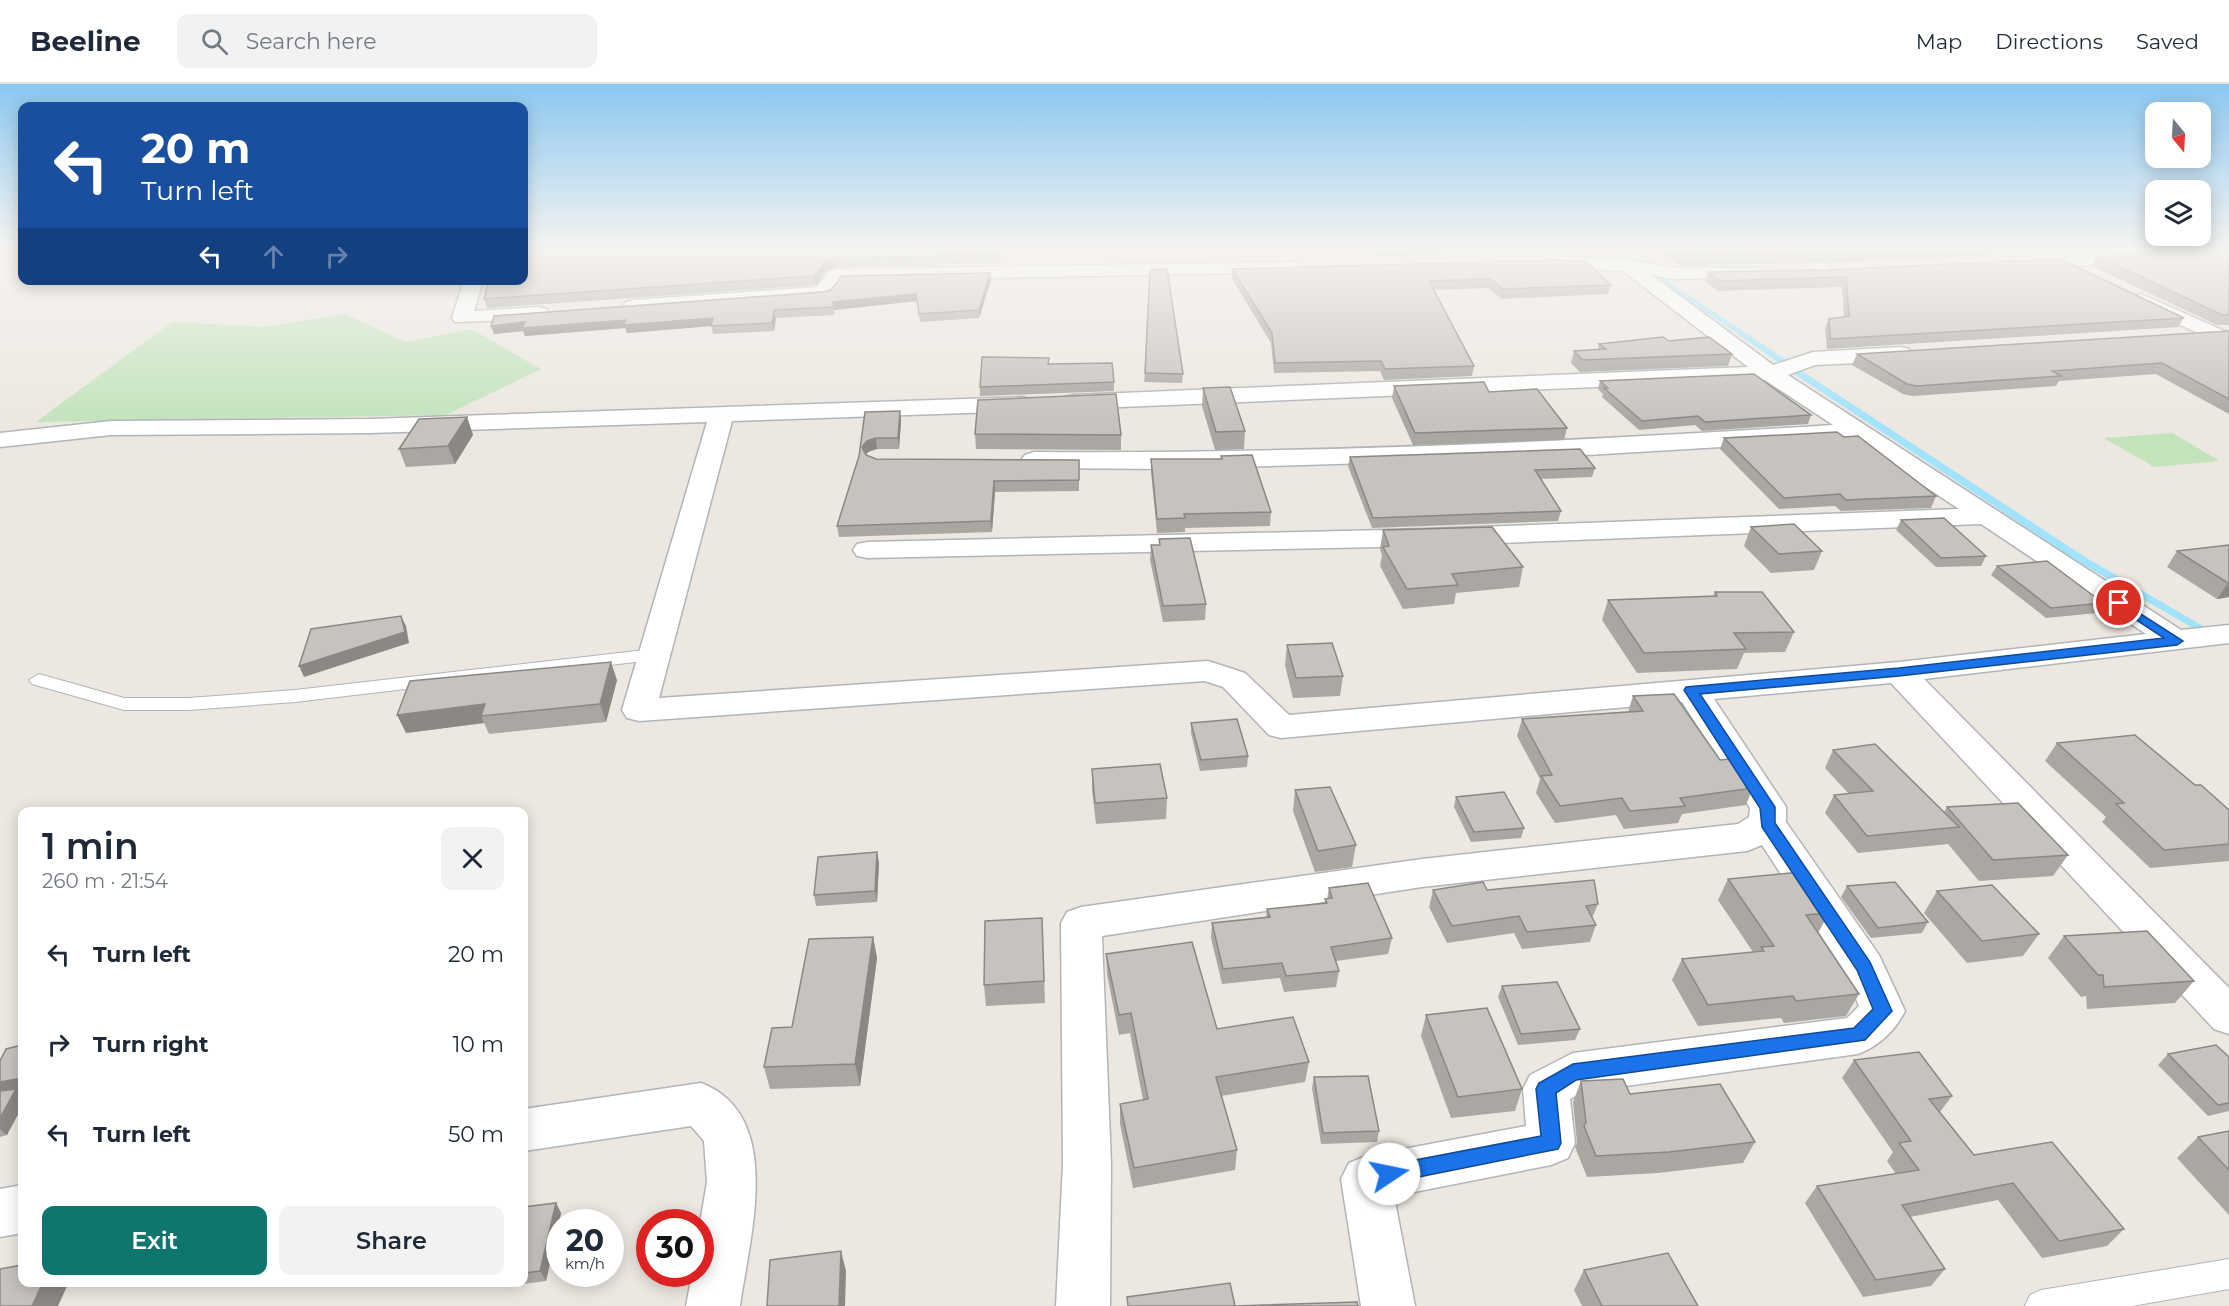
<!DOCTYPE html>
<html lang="en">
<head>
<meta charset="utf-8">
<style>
	body { margin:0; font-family:Montserrat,sans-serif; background:#f2f2f3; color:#1f2937; height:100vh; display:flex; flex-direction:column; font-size:22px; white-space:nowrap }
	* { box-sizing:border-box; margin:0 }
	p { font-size:20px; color:#747a83 }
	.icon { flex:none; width:33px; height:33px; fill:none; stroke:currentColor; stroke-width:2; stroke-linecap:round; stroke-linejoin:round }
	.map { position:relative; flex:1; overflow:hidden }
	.sheet { position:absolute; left:18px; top:723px; width:510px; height:480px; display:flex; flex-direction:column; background:#fff; border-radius:12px; box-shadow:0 3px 15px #0003 }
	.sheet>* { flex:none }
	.banner { position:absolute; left:18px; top:18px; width:510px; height:183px; border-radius:12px; box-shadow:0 3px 15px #0003; background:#1a4fa0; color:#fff; overflow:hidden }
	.needle { width:39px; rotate:162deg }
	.controls { position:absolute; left:2145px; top:18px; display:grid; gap:12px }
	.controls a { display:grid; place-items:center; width:66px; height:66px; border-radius:12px; background:#fff; box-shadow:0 3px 15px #0003; font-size:30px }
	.speed { position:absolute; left:546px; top:1125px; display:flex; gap:12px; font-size:30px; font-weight:700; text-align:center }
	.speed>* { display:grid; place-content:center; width:78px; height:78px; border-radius:50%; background:#fff; box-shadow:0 3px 15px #0003; line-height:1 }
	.speed small { font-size:15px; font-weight:400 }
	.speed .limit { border:9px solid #d22; background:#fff; color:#111 }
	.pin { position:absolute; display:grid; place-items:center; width:51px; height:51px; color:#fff; margin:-26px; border:3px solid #fff; border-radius:50%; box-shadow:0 2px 6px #0007 }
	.me { position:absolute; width:66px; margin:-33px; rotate:79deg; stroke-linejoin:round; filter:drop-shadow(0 0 4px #0008) }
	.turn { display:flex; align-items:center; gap:21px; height:126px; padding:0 24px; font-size:27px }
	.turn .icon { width:78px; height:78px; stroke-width:2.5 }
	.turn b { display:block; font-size:42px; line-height:51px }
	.lanes { display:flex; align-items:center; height:57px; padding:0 24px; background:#0003; justify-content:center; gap:30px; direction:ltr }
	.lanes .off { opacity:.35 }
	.round { display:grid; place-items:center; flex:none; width:63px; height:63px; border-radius:12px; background:#f2f2f3 }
	.overview { display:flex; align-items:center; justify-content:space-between; height:102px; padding:0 24px }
	h1 { font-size:36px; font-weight:600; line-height:45px }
	.action { display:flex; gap:12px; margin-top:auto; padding:12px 24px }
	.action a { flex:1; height:69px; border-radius:12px; background:#0f766e; color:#fff; font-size:24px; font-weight:600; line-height:69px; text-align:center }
	.action a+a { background:#f2f2f3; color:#1f2937 }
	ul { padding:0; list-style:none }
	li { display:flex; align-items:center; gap:18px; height:90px; padding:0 24px }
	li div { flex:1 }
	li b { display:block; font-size:22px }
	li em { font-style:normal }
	header { display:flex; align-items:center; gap:36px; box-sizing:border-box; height:84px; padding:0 30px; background:#fff; border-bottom:2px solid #e0e1e3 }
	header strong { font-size:28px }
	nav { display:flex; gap:33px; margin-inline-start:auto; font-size:21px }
	.search { width:420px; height:54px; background:#f2f2f3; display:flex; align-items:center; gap:15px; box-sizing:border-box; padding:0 21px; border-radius:12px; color:#747a83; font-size:22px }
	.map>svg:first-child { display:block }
	.green { fill:#c3e3bd }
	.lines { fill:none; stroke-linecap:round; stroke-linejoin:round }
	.stream { fill:#a1e3fb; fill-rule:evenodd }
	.service-casing { stroke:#b1b5b8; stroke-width:2 }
	.minor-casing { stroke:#b1b5b8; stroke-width:3 }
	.service { fill:#fff; fill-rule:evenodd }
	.minor { fill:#fff; fill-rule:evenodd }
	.wall { fill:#aaa7a3 }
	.shaded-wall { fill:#8b8884 }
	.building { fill:#c6c2bd; stroke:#8b8884; stroke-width:1.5 }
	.route { fill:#1a73e8; stroke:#114b97; stroke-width:1.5 }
</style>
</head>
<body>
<header>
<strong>Beeline</strong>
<div class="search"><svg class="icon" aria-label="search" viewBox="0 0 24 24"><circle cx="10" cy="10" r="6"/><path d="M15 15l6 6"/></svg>Search here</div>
<nav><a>Map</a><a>Directions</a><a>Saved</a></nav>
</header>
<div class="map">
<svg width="2229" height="1222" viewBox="0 0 2229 1222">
	<rect width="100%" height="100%" fill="#ece7e0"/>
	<path class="green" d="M345 230 406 258 471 245 541 285 446 331 36 338 172 238 264 243Z
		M2172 349 2220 377 2154 383 2104 354Z"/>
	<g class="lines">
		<path class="stream" d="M1627 166H1634L1653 183 1648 184Z
			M1654 187H1658L1671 199 1788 277V281H1782L1667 201 1654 189Z
			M1790 283H1796L2085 473 2208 545 2206 547H2198L2077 477 1790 287Z"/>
		<g class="service-casing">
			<path id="service" d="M654 565 663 571 661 575 295 618 189 626H124L32 600 29 596 39 590 124 614H189L295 606Z
				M2229 1175V1205L2132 1222H2025L2030 1211 2041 1206Z"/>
		</g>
		<g class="minor-casing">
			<path id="minor" d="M1785 166H1807L1835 187 1826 193 1819 191Z
				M2158 166H2229V173L2018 185 2009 179 2018 173Z
				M1542 172 1625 175 1671 183 1761 184 1763 188 1754 194 1671 195 1652 191 1773 281 1813 268 1901 263 1909 265 1912 270 1909 275 1901 277 1815 281 1788 291 2181 546 2229 541V559L1924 595 2229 904V950L2214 945 1891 599 1714 615 1786 723V738L1879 871 1905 927C1895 947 1879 962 1858 970L1582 1008 1570 1015 1575 1059 1568 1074 1551 1081 1394 1112 1415 1222H1361L1341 1095 1349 1079 1366 1072 1526 1042 1523 1005 1530 991 1573 969 1847 934 1859 922 1846 890 1762 761 1747 767 1422 803 1102 852 1111 1080 1110 1222H1056L1063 1080 1061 839 1067 828 1081 823 1422 775 1738 740 1749 733 1750 724 1682 618 1281 654 1269 651 1223 603 1205 597 639 637 627 634 622 626 707 338 370 349 111 351 0 363V349L111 337 370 335 1022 313 1030 315 1034 320 1030 325 1022 327 732 337 659 614 1208 577 1245 589 1289 631 1899 578 2146 550 1981 440 1426 462 867 474 857 472 853 466 857 460 867 458 1426 445 1959 425 1853 355 1537 374 1172 385 1034 384 1025 381 1021 376 1025 371 1034 368C1301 370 1567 358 1833 341L1765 296 1073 325 1065 323 1061 318 1065 313 1073 311 1748 283 1623 187 1535 182 1533 178Z
				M1296 178 1303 180 1305 184 1303 188 842 197 830 212 823 214 633 228 626 226 623 222 626 218 633 216 817 203 829 187 836 185Z
				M464 196H483L474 227 539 223 546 225 549 229 546 233 539 235 455 238 452 234Z
				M2141 210 2229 249V263L2134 220 2131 216 2134 212Z
				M701 999C786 1031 749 1155 740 1222H686L692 1190H700V1139L707 1098 704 1057 691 1042 524 1067V1025Z
				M22 1101V1149L0 1153V1105Z"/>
		</g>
		<use href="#service" class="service"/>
		<use href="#minor" class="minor"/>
	</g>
	<path class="wall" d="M524 166H1002L1000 179 836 183 827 186 816 201 487 224 484 215Z
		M1371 166H1601L1570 169 1372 172 1370 169Z
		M1660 166H2097L1826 179 1679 181Z
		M2229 166V241H2217L2092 182 2097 172Z
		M1559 176 1611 201 1608 210 1501 215 1488 204 1434 206 1474 282 1472 292 1384 296 1380 287 1274 289 1271 259 1232 195V185Z
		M1829 186 2184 234 2178 243 1827 265 1825 244 1829 235 1844 233 1842 203 1717 207 1705 197 1708 188Z
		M990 189 991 196 979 234 920 238 917 217 834 226V231L776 234 774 247 713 250 711 242 627 249 625 244 525 252 523 247 494 250 491 242 822 208Z
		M2229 247V330L2156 290 2059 297 2056 302 1913 312 1903 310 1852 281 1857 270Z
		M1669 257 1732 270 1728 282 1580 288 1571 279 1574 267 1598 266 1599 260Z
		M1049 274V280L1114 298V307L980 312V303Z
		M1145 289 1183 290 1182 299 1144 298Z
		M1600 297 1811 331 1808 340 1702 347 1695 341 1639 346 1602 313 1603 310 1598 305Z
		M1394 302 1567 344 1564 356 1413 361 1392 314Z
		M1203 304 1245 347 1244 365 1215 366 1202 322Z
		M900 327 901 337 899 365H877L868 368 866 371 876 375 1079 376V407L995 408 992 448 839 453 837 442 859 372Z
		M467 333 473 351 455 380 406 383 399 365Z
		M975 350 1121 351V366L976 365Z
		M1724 354 1936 412 1931 424 1841 427 1835 422 1779 425 1720 365Z
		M1221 372 1271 428 1270 442 1185 444V448L1157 449 1151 388V375H1221Z
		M1350 373 1595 384 1592 393 1541 395 1561 427 1558 437 1372 444 1348 382Z
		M1901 436 1986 472 1981 482 1936 483 1896 446Z
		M1751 443 1822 467 1814 486 1771 489 1744 462Z
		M1383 446 1523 483 1519 503 1456 509 1454 520 1403 525 1380 482 1382 471 1380 465Z
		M1159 455 1206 520 1205 536 1163 538 1150 476 1151 461H1159Z
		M2229 461V513L2217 515 2167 483 2177 467Z
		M1997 482 2103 519 2097 529 2046 534 1991 491Z
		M1715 508 1794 548 1785 568 1744 569 1737 585 1637 589 1602 536 1608 516 1713 512Z
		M1287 561 1343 592 1340 612 1293 614 1285 581Z
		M617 596 606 638 489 650 484 639 406 649Z
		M1633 612 1720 676 1753 704 1746 721 1682 730 1678 739 1624 745 1616 731 1555 739 1536 709 1540 695 1517 652 1522 635 1628 628Z
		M1191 639 1248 672 1247 683 1200 687 1191 649Z
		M2057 659 2195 701 2229 726V777L2150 784 2102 738 2106 733 2045 677Z
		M1833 666 1944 728 1947 723 2068 771 2053 792 1979 797 1948 760 1858 769 1825 729 1834 711 1849 710 1825 684Z
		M1092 685 1167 714 1166 735 1096 740 1092 706Z
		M1295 706 1356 761 1352 783 1315 788 1293 727Z
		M1456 713 1524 744 1521 754 1471 758 1454 723Z
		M877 768 879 779 877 818 816 822 814 811Z
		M1728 795 1829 829 1818 849 1859 910 1846 932 1784 939 1781 934 1698 942 1672 896 1682 875 1753 868 1718 816Z
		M1847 802 1928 838 1922 849 1871 854 1841 813Z
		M1329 804 1392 854 1388 870 1336 877 1339 887 1336 903 1284 908 1280 894 1222 900 1211 854 1212 839 1266 834 1267 825 1325 820V815H1327Z
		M1433 806H1487L1598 820 1592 834 1596 841 1590 858 1522 865 1514 849 1447 859 1429 823Z
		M1937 807 2039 850 2023 872 1967 879 1924 829Z
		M2064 852 2194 897 2175 919 2087 925 2086 912 2081 913 2048 874Z
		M873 853 877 874 860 1002 770 1005 764 983 792 943Z
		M1043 856 1045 919 986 922 984 901Z
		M1106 870 1217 945 1309 978 1305 998 1221 1012 1237 1066 1235 1086 1133 1104 1120 1040V1020L1143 1016 1130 949 1119 951 1107 890Z
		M1502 902 1580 945 1575 956 1518 961 1498 913Z
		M1426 931 1522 1005 1515 1027 1451 1034 1421 952Z
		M22 961V1007H19L7 1051 0 1053V977Z
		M2168 970 2229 973V1027L2208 1032 2158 981Z
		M1854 976 1952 1012 1940 1028 1974 1071 2124 1145 2107 1162 2042 1174 1998 1116 1910 1133 1945 1185 1931 1202 1863 1213 1805 1119 1817 1102 1896 1090 1887 1077 1893 1068 1842 994Z
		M1314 993 1379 1047 1377 1058 1321 1060 1312 1004Z
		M1581 997 1630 1010 1755 1058 1743 1079 1658 1089 1587 1093 1575 1063 1577 1059 1573 1018Z
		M2229 1047V1131L2177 1074 2198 1053Z
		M556 1119 561 1129 546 1197 500 1203 498 1198H524V1123Z
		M1584 1186 1698 1222H1582L1574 1206Z"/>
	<path class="shaded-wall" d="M1000 166H1002L1000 179 999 171Z
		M1570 166H1601L1570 169Z
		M835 174 836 183 827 186 816 201 814 192 826 177Z
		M990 189 991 196 979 234V226Z
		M916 210 917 217 834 226V231L833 223V218Z
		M774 226 776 234 774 247 772 239Z
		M713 234 711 242 627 249 625 244 525 252 523 247 494 250 491 242 525 238Z
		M900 327 901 337 899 365 898 354Z
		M467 333 473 351 455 380 448 362Z
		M876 354 877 365 868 368 863 374 862 363 867 357Z
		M994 397 995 408 992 448 991 437Z
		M2228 499H2229V513L2217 515Z
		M401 532 406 542 409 559 304 593 299 582Z
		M611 578 617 596 606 638 600 620Z
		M485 620 481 632 484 639 406 649 397 631Z
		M877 768 879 779 877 818 875 807Z
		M873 853 877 874 860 1002 855 980Z
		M22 994V1007H19L22 1011V1023L7 1051 0 1045V998Z
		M556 1119 561 1129 546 1197 540 1187Z
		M841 1167 846 1187 845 1222H839Z
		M43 1198H69L58 1222H32Z"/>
	<path class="building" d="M524 166H1000L999 171 835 174 826 177 814 192 484 215 489 196H524Z
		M1675 166H1900L1829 169 1682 171Z
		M2229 166V231H2222L2097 172Z
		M2060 175 2184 234 1830 255 1829 235 1849 232 1846 193 1720 197 1708 188 1829 186Z
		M1559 176 1585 177 1611 201 1503 205 1490 195 1429 197 1474 282 1385 285 1381 277 1275 279 1272 249 1232 185Z
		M1167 185 1183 290 1145 289 1150 186Z
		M990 189 979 226 919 230 916 210 833 218V223L774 226 772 239 711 242 713 234 624 241 626 236 522 244 525 238 491 242 494 232 822 208 831 206 842 192Z
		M2229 247V315L2162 279 2052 287 2061 292 1917 302 1907 300 1857 270Z
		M1663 253 1669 257 1709 253 1732 270 1583 276 1574 267 1606 265 1599 260Z
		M982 273 1049 274 1048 280 1112 279 1114 298 980 303Z
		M1754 290 1811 331 1705 338 1698 332 1642 337 1604 304H1608L1600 297Z
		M1484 298 1489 308 1537 305 1567 344 1415 349 1394 302Z
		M1230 303 1245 347 1216 348 1203 304Z
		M1116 310 1121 351 975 350 978 316Z
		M900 327 898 354H876L867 357 862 363 866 371 876 375 1079 376V396L994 397 991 437 837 442 859 372 865 328Z
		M467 333 448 362 399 365 419 335Z
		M1837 348 1844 353 1858 352 1936 412 1846 416 1840 410 1784 414 1724 354Z
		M1580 365 1595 384 1535 386 1561 427 1373 434 1350 373Z
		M1252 371 1271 428 1184 430 1185 434 1157 435 1151 375H1222L1221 372Z
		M1944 434 1986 472 1941 474 1901 436Z
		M1794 440 1822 467 1779 470 1751 443Z
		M1492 443 1523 483 1452 490 1458 501 1407 505 1383 463 1389 462 1383 446Z
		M1190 454 1206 520 1163 522 1151 461H1160L1159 455Z
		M2229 461V499H2228L2177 467Z
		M2047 477 2103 519 2051 524 1997 482Z
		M1715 508H1762L1794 548 1734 549 1746 565 1644 569 1608 516 1717 512Z
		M401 532 405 548 299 582 311 545Z
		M1332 559 1343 592 1296 594 1287 561Z
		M611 578 600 620 481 632 485 620 397 631 410 597Z
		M1674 610 1720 676 1729 675 1753 704 1680 714 1685 722 1630 727 1622 714 1560 722 1541 692 1552 691 1522 635 1643 627 1633 612Z
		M1237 635 1248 672 1201 676 1191 639Z
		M2135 651 2195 701H2201L2229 726V760L2164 766 2116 720 2124 719 2057 659Z
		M1875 660 1959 743 1867 752 1834 711 1873 707 1833 666Z
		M1160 680 1167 714 1095 719 1092 685Z
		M1330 703 1356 761 1318 767 1295 706Z
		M1504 708 1524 744 1474 748 1456 713Z
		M2018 719 2068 771 1993 776 1947 723Z
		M877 768 875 807 814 811 818 773Z
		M1800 788 1829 829 1806 831 1859 910 1796 917 1793 912 1708 921 1682 875 1764 867 1761 863 1774 862 1728 795Z
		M1594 796 1598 820 1586 822 1596 841 1527 848 1519 832 1452 842 1433 806 1483 798 1487 806Z
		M1895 798 1928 838 1878 844 1847 802Z
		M1368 799 1392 854 1331 863 1339 887 1286 892 1282 879 1223 885 1212 839 1270 833 1267 825 1327 819 1325 815 1332 814 1329 804Z
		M1992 801 2039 850 1982 857 1937 807Z
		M1042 834 1044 897 984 901 985 837Z
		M2147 847 2194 897 2104 903 2103 891H2098L2064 852Z
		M873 853 855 980 764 983 772 944 792 943 809 855Z
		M1192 858 1217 945 1293 933 1309 978 1216 993 1237 1066 1134 1084 1120 1020 1148 1015 1131 929 1119 931 1106 870Z
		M1557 898 1580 945 1521 950 1502 902Z
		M1487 924 1522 1005 1458 1013 1426 931Z
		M22 961V994L0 998V977L6 965Z
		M2216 961 2229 973V1019L2218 1021 2168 970Z
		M1919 968 1952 1012 1929 1015 1974 1071 2052 1058 2124 1145 2059 1157 2013 1099 1902 1121 1945 1185 1876 1196 1817 1102 1919 1086 1899 1059 1911 1057 1854 976Z
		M1368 992 1379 1047 1323 1049 1314 993Z
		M1623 995 1630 1010 1720 1000 1755 1058 1669 1068 1596 1072 1584 1042 1586 1038 1581 997Z
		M16 1005 0 1034V1007Z
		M2229 1047V1086L2198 1053Z
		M556 1119 540 1187 524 1189V1123Z
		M841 1167 839 1222H767L770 1176Z
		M1668 1169 1698 1222H1602L1584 1186Z
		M22 1181V1198H43L32 1222H0V1185Z
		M1230 1199 1235 1222 1357 1218 1358 1222H1128L1127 1213Z"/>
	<linearGradient id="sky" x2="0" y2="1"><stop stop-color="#8bc7f0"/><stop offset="0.49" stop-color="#f6f4f1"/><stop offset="1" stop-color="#f6f4f1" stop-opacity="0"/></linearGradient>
	<rect width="2229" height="337" fill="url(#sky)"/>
	<path class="route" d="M2119 516 2183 557 2177 561 1899 592 1700 610 1775 723V739L1870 878 1892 927 1865 956 1576 996 1556 1009 1561 1059 1558 1065 1389 1099 1382 1097 1379 1090 1382 1083 1389 1081 1541 1052 1536 1005 1539 999 1573 980 1854 944 1873 925 1857 886 1762 743 1760 724 1684 606 1686 603 1899 584 2164 554 2115 522 2113 519Z"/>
</svg>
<div class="controls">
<a><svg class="needle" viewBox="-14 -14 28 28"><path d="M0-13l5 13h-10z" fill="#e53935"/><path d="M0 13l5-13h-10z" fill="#747a83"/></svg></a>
<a><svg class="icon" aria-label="layers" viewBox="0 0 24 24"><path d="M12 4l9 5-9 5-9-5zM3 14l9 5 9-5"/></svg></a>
</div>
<div class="speed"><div>20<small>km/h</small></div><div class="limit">30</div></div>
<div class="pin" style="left:2119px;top:519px;background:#d93025"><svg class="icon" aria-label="arrive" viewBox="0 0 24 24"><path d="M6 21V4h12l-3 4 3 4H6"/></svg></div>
<svg class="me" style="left:1389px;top:1090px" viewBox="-20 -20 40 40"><circle r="19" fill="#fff"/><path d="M0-13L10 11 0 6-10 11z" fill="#1a73e8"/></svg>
<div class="banner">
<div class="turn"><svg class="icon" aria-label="left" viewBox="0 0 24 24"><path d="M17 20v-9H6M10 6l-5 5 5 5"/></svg><div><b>20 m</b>Turn left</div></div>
<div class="lanes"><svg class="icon" aria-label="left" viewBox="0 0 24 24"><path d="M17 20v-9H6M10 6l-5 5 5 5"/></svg><svg class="icon off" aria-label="ahead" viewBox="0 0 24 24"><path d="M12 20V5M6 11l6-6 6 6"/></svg><svg class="icon off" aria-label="right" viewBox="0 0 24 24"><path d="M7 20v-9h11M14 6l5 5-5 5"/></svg></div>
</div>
<section class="sheet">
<div class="overview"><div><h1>1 min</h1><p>260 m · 21:54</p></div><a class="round"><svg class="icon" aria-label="close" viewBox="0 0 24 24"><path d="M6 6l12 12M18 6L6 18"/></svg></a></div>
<ul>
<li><svg class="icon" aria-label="left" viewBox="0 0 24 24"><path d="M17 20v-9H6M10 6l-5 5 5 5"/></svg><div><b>Turn left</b></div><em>20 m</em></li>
<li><svg class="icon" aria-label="right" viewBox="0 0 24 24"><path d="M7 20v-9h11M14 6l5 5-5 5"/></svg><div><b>Turn right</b></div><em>10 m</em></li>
<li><svg class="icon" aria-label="left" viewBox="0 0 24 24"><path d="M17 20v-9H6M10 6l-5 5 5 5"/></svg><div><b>Turn left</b></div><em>50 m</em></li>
</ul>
<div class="action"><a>Exit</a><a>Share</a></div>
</section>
</div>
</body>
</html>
